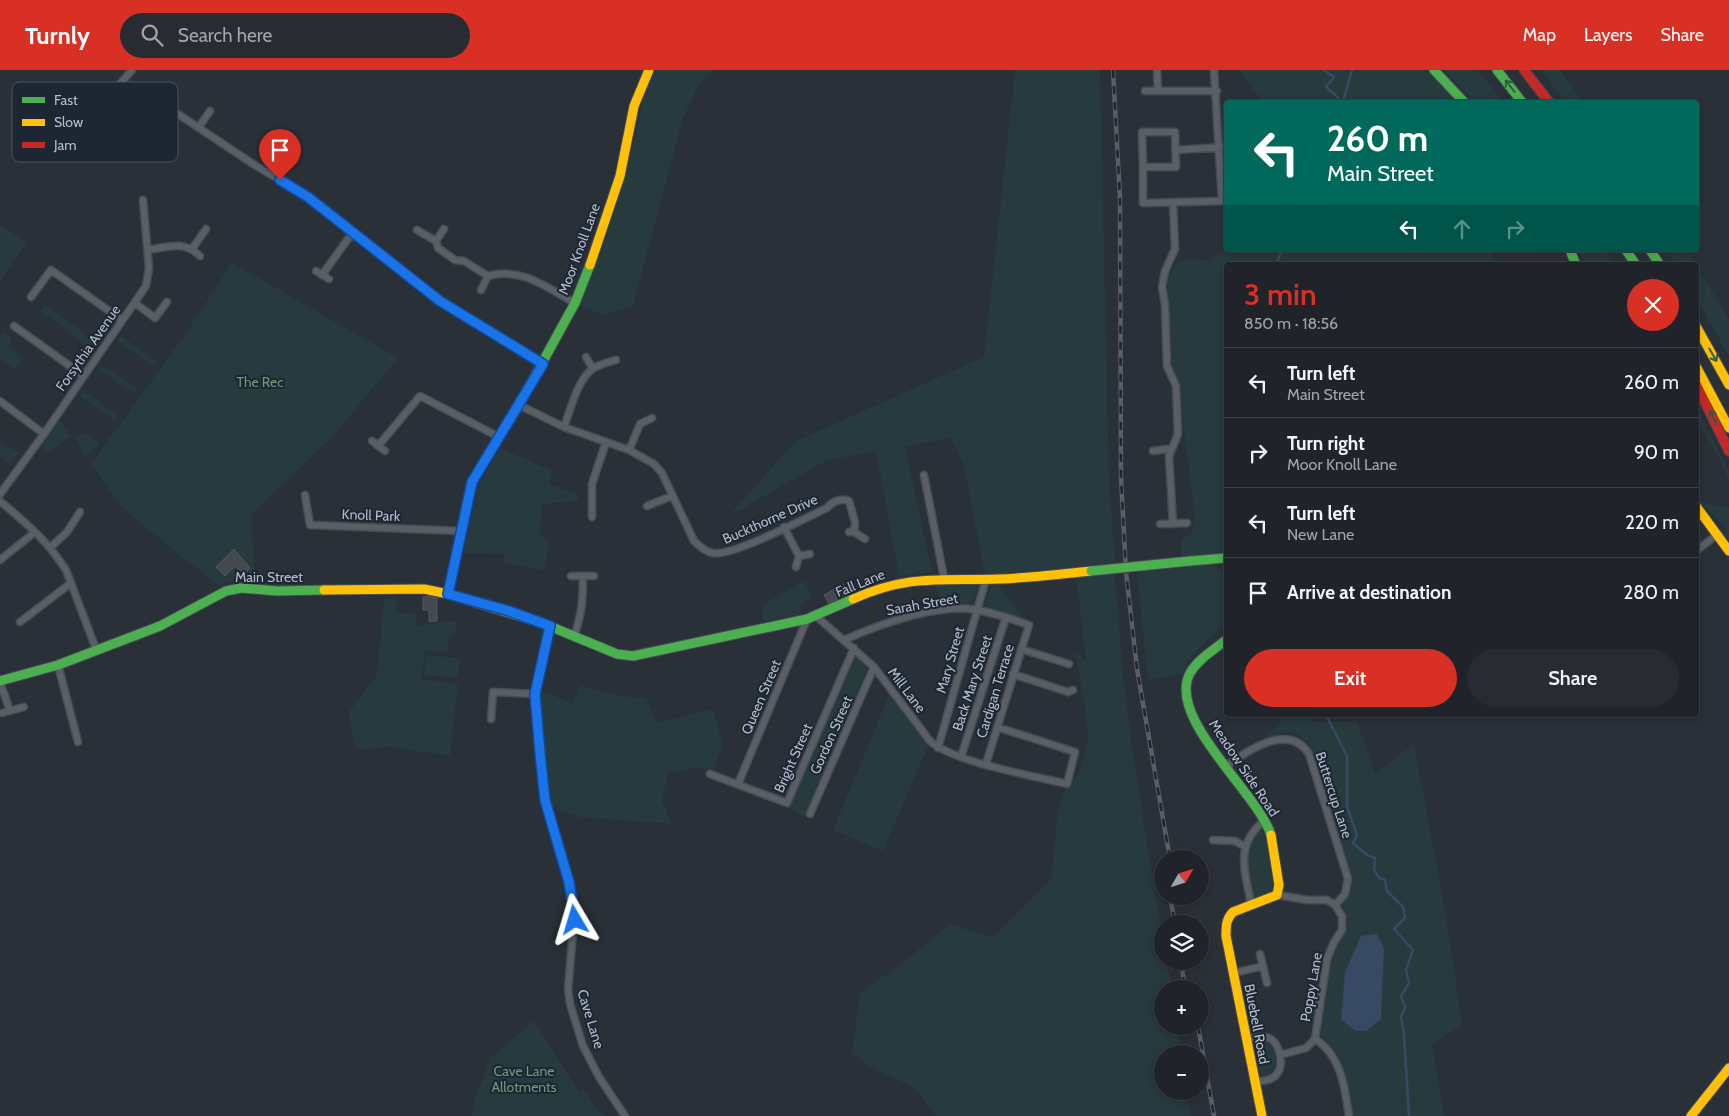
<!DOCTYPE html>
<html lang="en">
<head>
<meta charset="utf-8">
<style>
	body { margin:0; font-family:Cabin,sans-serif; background:#282c32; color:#f1f3f6; height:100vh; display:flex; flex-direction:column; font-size:19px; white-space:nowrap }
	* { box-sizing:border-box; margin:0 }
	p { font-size:16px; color:#a2a4a8 }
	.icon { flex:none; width:28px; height:28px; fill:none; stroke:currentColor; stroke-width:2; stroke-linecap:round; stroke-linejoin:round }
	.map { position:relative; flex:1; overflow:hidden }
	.sheet { position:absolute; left:1224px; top:192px; width:475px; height:455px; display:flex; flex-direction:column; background:#20242a; border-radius:5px; box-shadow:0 2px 8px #0003,0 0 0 1px #3d4147 }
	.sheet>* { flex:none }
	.hud { position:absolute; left:1224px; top:30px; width:475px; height:152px; border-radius:5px; box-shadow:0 2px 8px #0003,0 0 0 1px #3d4147; background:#00695c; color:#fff; overflow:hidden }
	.needle { width:32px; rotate:51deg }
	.controls { position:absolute; left:1154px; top:780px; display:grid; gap:10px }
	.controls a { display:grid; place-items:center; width:55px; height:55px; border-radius:50%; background:#20242a; box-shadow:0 2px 8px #0003,0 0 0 1px #3d4147; font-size:25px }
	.pin { position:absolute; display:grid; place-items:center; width:42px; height:42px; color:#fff; margin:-51px -21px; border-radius:50% 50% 50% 0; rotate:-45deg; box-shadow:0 0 5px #0007 }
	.pin .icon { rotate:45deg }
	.me { position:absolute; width:55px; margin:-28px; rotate:353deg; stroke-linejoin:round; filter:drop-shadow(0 0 4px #0008) }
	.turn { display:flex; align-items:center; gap:18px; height:105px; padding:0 20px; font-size:22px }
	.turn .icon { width:65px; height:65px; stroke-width:2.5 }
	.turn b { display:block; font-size:35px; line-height:42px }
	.lanes { display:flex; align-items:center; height:48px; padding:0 20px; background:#0003; justify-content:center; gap:25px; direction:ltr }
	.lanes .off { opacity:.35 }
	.round { display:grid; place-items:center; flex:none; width:52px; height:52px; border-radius:26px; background:#282c32 }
	.summary { display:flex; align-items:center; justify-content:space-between; height:85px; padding:0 20px }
	h1 { font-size:30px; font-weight:600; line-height:38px; color:#d93025 }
	.button { display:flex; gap:10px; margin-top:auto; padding:10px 20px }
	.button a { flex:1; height:58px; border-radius:30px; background:#d93025; color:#fff; font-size:20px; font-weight:600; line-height:58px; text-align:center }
	.button a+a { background:#282c32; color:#f1f3f6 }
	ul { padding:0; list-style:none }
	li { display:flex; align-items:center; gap:15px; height:70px; padding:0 20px; border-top:1px solid #3d4147 }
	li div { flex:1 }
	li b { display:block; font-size:19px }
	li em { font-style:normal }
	header { display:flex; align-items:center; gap:30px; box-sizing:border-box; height:70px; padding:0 25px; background:#d93025; color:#fff }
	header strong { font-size:24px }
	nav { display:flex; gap:28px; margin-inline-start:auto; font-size:18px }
	.search { width:350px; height:45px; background:#282c32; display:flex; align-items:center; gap:12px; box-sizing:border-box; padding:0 18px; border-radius:28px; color:#a2a4a8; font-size:19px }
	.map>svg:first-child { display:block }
	.green { fill:#273a3e }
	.water { fill:#384963 }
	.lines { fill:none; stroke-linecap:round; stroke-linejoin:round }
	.stream { stroke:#384963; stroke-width:2.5 }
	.building { fill:#444950; stroke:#52575f }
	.street-casing { stroke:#484c53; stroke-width:9 }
	.fast-casing { stroke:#484c53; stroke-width:11 }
	.slow-casing { stroke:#484c53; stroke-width:11 }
	.jam-casing { stroke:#484c53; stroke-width:11 }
	.street { stroke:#5a5e66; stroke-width:6 }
	.fast { stroke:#4caf50; stroke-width:9 }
	.slow { stroke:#ffc107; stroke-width:9 }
	.jam { stroke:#c62828; stroke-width:9 }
	.rail-casing { stroke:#595d64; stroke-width:4.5 }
	.rail { stroke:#1d2633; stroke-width:2.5; stroke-dasharray:8; stroke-linecap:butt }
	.fast-bridge-casing { stroke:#484c53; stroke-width:11; stroke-linecap:butt }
	.fast-bridge { stroke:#4caf50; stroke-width:9 }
	.oneway { stroke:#305d3f }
	.route-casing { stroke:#114b97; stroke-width:12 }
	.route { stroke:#1a73e8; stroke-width:9 }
	.labels { text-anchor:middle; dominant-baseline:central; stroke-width:4; stroke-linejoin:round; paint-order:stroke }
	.street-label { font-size:14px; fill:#b4bcc9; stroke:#1d2633 }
	.park-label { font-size:14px; fill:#6b9a76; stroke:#1d2633 }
	.key { fill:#1d2633; stroke:#4a5360; stroke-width:1 }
	.key-label { font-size:14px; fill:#b4bcc9 }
</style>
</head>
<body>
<header>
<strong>Turnly</strong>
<div class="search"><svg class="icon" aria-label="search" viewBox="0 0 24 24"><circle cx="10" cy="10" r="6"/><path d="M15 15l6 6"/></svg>Search here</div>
<nav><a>Map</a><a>Layers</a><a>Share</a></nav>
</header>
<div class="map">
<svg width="1729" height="1046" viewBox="0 0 1729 1046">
	<rect width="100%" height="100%" fill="#2a3038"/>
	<path class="green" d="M656 0H714L699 14 683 48 633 236 605 245 578 235C600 194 618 133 630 87 639 57 639 27 656 0Z
		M1015 0H1100L1109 409 1115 493 985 505 964 396 951 368 905 377 932 502 899 506 876 381 827 390 729 446 794 372 984 287Z
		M1239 0H1427L1456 32H1263Z
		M1444 0H1478L1503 32H1474Z
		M1541 0H1560L1583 32H1565Z
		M0 155 27 172 0 211Z
		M1226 179 1488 180 1499 195H1226V482L1182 486 1181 470 1192 463 1195 448 1181 337V319L1172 300 1167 208 1175 195 1186 189 1210 190Z
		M1579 180H1605L1615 195H1585Z
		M1667 180H1687L1729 249V286L1696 228V195H1676Z
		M232 193 398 288 333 366 251 445 255 512 231 511 219 516 168 476 122 437 91 394 182 269Z
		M45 235 78 258 94 273 90 279 54 250 40 242Z
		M3 262 13 269 8 277 23 288 14 300 0 288V266Z
		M121 266 157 291 153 296 118 271Z
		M102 294 138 319 134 324 98 299Z
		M83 320 119 346 115 351 79 326Z
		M1696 337 1729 401V411L1719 387 1696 349Z
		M59 350 71 366 46 384 41 377Z
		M84 363 100 373 85 386 75 366Z
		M0 373 19 382 10 394 0 387Z
		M500 378 553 401 549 414 578 425V431L542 434 540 466 550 470 544 500 504 493 505 484 463 483 478 416Z
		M1700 432 1729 438V471L1724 464 1727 460Z
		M1210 495C1232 495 1226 538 1226 553L1191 586 1182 604 1148 610 1137 502Z
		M1115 504 1123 607 1132 679 1162 865V891H1167L1171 919H1162V956H1177L1181 984H1162V1021H1187L1191 1046H936L915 1018 871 997 852 983 860 922 900 895 950 854 993 868 1051 810 1058 740 1067 714 1079 704 1089 667 1076 582 1086 590 1076 507Z
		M804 511 812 526 800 536 801 544 763 552 762 535Z
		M935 514 978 515C977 536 960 537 943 540Z
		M998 514 1025 550 986 538 984 536 992 515Z
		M384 528 396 529 397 542 415 544 418 556 457 550 456 562 450 566 447 583 425 580 421 609 458 614 450 686 391 677 356 680 348 643 377 605Z
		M426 585 460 588 458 608 424 605Z
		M856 587 867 599 804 747 789 738 852 588Z
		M580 615 620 626 646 628 657 653 713 639 723 675 710 708 701 697 668 703 662 731 672 754 579 747 558 740 545 730 535 624 543 622 573 633Z
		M889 625 928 676 883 781 833 760Z
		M1283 645H1309L1312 652 1357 651 1375 704 1414 674 1448 857 1462 955 1432 974 1444 1046H1354L1341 993 1334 980 1321 966 1322 944 1331 888 1346 860 1347 851 1343 834 1351 817 1352 809 1312 680C1299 658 1287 658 1266 671L1263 667 1281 653Z
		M1262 759 1267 773 1273 817 1268 825 1253 828C1248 806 1238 774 1262 759Z
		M534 951 579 1022 583 1019 596 1038 605 1046H472L474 1032 491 987Z
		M1263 970C1274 973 1275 985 1276 996L1270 1004 1260 1006 1253 972Z"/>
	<path class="water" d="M1377 864 1384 879 1381 949 1366 961H1356L1341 950 1345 902 1361 866Z"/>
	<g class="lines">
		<path class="stream" d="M1324 0 1334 7 1326 17 1343 32
			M1343 32 1352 0
			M1259 195 1260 193 1270 195
			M1275 195 1283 180
			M1326 645 1347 686V737L1357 765 1353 773 1367 785 1375 788 1374 799 1379 808 1385 810 1387 821 1403 837 1405 848 1394 859 1413 880 1406 900 1409 913 1401 926 1405 937 1401 947 1404 964 1409 1046"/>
	</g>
	<path class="building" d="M234 479 250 498 244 504 235 496 225 506 216 497Z
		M843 514 848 522 829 534 824 525Z
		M429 526 437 528V551L429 552V540H423V527Z"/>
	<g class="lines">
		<g class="street-casing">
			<path id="street" d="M1157 0 1158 21
				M1145 21H1217
				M108 28 132 0
				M163 34 253 94 308 127 440 231 543 294
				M199 57 210 41
				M1142 62H1175L1176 97H1143Z
				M1175 80 1226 77
				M1143 97V133L1222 131 1214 0
				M417 160 436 171 438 178 455 190 464 191 488 206C522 197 546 217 575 233
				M436 171 444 159
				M192 179 206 159
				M148 180C168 177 184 170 200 186
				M316 201 329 209
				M322 205 353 162
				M481 220 488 206
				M31 227 51 200 122 250
				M135 233 155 248 167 232
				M14 256 84 306
				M586 287 593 299
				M0 331 44 364
				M519 335 564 357 629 380 654 394 662 403 694 471C700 476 705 482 713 483 732 487 805 448 827 438 833 431 840 428 849 431L855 452 854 462
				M564 357C571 339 577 309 594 298 601 294 609 292 616 290
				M372 371 385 381
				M378 376 420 326 499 367
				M629 380 640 354 652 348
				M1153 381 1167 379 1170 381
				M924 405 944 508
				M0 424 44 364 146 216 149 198 143 130
				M305 425 310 455 461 461
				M0 431C27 454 46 469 66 500L96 579
				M647 436 672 426
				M592 447V414L606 372
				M1160 454 1187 453
				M1173 454 1169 386 1178 364 1176 316 1167 296 1165 235 1162 217 1165 201 1175 179 1173 134
				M784 457 799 486 796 497
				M849 462H854L865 469
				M51 477 67 462 80 442
				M1696 481 1718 464
				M799 486 810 484
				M0 490 35 462
				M571 506H594
				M816 546 874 597 930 671C953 692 1034 706 1067 714L1075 682 997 657
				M20 552 71 513
				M550 556 535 624 545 730 569 812 575 840 568 919 570 934 583 976 599 1007 625 1046
				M574 566C582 545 583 527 583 506
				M844 570C880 554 938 533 977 540 995 543 1012 549 1029 555L986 694
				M1021 579 1069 594
				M58 595 78 672
				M1013 604 1068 622 1073 620
				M0 612 10 641
				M2 643 24 637
				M491 649 493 622 535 624
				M938 678 986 509
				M961 687 1006 547
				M1225 697C1248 680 1289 652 1309 684L1348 809 1345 824 1335 835
				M710 704 787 733 854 578
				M738 714 807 549
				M810 744 874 597
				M1213 770 1235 771 1244 776
				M1277 825 1308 830H1327L1335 835 1342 846V860L1334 872 1327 889 1315 969 1306 978 1280 985
				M1251 834C1245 800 1234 775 1265 750
				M1260 884 1267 913
				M1234 903 1263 896
				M1246 969C1253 968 1261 965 1269 968 1280 973 1285 996 1276 1005 1271 1011 1261 1011 1254 1012
				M1315 969C1341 985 1345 1018 1349 1046"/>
		</g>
		<g class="fast-casing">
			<path id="fast" d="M1434 0 1464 32
				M1497 0 1522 32
				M1570 180 1576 195
				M1626 180 1636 195
				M1650 180 1660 195
				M1190 491 1226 488
				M448 524 472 412 519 335 575 233 590 195
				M542 553 617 584 633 586 807 549 853 529
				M1226 570C1214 580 1198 589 1190 603 1166 648 1258 723 1271 765
				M0 611 58 595 160 556 226 521 241 518 277 521 324 520"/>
		</g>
		<g class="slow-casing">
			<path id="slow" d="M590 195 620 106 634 36 649 0
				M1696 256 1729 315
				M1696 296 1729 358
				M1696 436 1729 481
				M324 520 424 519 448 524 542 553
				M853 529C909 504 941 511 999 509 1030 508 1060 504 1091 501
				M1262 1046 1226 866C1226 856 1226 849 1233 842L1277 825 1279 815 1271 765
				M1691 1046 1729 998"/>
		</g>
		<g class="jam-casing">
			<path id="jam" d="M1524 0 1549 32
				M1696 314 1729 381"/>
		</g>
		<use href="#street" class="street"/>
		<use href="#fast" class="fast"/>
		<use href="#slow" class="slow"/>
		<use href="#jam" class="jam"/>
		<g class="rail-casing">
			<path id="rail" d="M1113 0 1120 128 1121 408 1126 502 1137 599 1170 789
				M1170 826 1175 854
				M1181 891 1185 919
				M1198 956 1214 1046"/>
		</g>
		<use href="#rail" class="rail"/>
		<g class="fast-bridge-casing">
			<path id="fast-bridge" d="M1091 501 1190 491"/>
		</g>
		<use href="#fast-bridge" class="fast-bridge"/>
	</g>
	<defs><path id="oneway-shaft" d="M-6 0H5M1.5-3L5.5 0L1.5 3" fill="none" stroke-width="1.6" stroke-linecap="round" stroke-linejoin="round" transform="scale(1.25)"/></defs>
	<g class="oneway">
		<use href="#oneway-shaft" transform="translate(1510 16) rotate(-128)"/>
		<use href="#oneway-shaft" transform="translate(1713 285) rotate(60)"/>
		<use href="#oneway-shaft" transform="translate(1713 347) rotate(-116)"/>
	</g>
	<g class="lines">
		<g class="route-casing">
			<path id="route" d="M280 110 308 127 440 231 543 294 472 412 448 524 509 541 550 556 535 624 540 683 545 730 569 812 575 850"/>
		</g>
		<use href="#route" class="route"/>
	</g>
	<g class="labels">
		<g class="street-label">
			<text transform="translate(579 179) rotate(-70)">Moor Knoll Lane</text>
			<text transform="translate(88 278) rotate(-55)">Forsythia Avenue</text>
			<text transform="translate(371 445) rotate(2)">Knoll Park</text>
			<text transform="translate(770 449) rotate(-24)">Buckthorne Drive</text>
			<text x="269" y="507">Main Street</text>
			<text transform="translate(860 513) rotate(-22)">Fall Lane</text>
			<text transform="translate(922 534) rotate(-10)">Sarah Street</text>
			<text transform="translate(950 590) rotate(-74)">Mary Street</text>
			<text transform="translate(972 613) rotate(-72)">Back Mary Street</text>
			<text transform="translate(907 620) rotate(53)">Mill Lane</text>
			<text transform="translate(995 621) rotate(-73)">Cardigan Terrace</text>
			<text transform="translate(761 627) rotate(-67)">Queen Street</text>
			<text transform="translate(831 665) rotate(-66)">Gordon Street</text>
			<text transform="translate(793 688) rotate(-66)">Bright Street</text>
			<text transform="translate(1244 698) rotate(56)">Meadow Side Road</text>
			<text transform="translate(1334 725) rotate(72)">Buttercup Lane</text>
			<text transform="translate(1311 917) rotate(-80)">Poppy Lane</text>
			<text transform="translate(591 949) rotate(73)">Cave Lane</text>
			<text transform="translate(1257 954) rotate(79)">Bluebell Road</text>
		</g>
		<g class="park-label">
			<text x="260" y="312">The Rec</text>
			<text x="524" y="1001">Cave Lane<tspan x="524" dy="16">Allotments</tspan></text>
		</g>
	</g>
	<rect x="12" y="12" width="166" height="80" rx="8" class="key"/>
	<rect x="22" y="27" width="23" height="6" fill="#4caf50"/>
	<rect x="22" y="49" width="23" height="7" fill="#ffc107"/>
	<rect x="22" y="72" width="23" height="6" fill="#c62828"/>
	<g class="key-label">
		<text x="54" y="35">Fast</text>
		<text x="54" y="57">Slow</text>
		<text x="54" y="80">Jam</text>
	</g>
</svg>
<div class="controls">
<a><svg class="needle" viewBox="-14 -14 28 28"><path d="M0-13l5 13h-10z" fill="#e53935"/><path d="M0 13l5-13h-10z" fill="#a2a4a8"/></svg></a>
<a><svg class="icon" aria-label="layers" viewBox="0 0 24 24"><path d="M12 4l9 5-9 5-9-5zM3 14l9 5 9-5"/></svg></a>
<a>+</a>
<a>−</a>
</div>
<div class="pin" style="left:280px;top:110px;background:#d93025"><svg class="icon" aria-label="arrive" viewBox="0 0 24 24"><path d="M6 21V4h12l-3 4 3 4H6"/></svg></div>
<svg class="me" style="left:575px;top:850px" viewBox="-20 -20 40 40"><path d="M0-17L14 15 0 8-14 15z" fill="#1a73e8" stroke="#fff" stroke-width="4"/></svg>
<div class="hud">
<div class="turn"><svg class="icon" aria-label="left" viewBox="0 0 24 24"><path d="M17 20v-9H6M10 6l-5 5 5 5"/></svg><div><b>260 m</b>Main Street</div></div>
<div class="lanes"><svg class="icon" aria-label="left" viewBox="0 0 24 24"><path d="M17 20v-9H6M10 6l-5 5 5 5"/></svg><svg class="icon off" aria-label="ahead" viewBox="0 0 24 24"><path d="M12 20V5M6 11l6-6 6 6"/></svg><svg class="icon off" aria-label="right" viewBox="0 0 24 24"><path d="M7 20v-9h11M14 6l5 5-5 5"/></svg></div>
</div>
<section class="sheet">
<div class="summary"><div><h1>3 min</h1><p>850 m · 18:56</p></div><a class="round" style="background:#d93025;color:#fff"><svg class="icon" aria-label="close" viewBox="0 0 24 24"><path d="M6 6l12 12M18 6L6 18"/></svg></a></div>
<ul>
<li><svg class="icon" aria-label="left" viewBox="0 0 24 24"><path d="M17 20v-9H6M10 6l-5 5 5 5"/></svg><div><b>Turn left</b><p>Main Street</p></div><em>260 m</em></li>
<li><svg class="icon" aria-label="right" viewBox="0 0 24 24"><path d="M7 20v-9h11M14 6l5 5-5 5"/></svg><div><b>Turn right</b><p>Moor Knoll Lane</p></div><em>90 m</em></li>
<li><svg class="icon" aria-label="left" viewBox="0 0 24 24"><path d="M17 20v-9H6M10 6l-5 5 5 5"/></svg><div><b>Turn left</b><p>New Lane</p></div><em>220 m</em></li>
<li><svg class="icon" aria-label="arrive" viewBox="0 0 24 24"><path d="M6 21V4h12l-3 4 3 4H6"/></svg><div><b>Arrive at destination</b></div><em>280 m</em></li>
</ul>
<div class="button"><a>Exit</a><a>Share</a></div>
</section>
</div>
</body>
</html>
